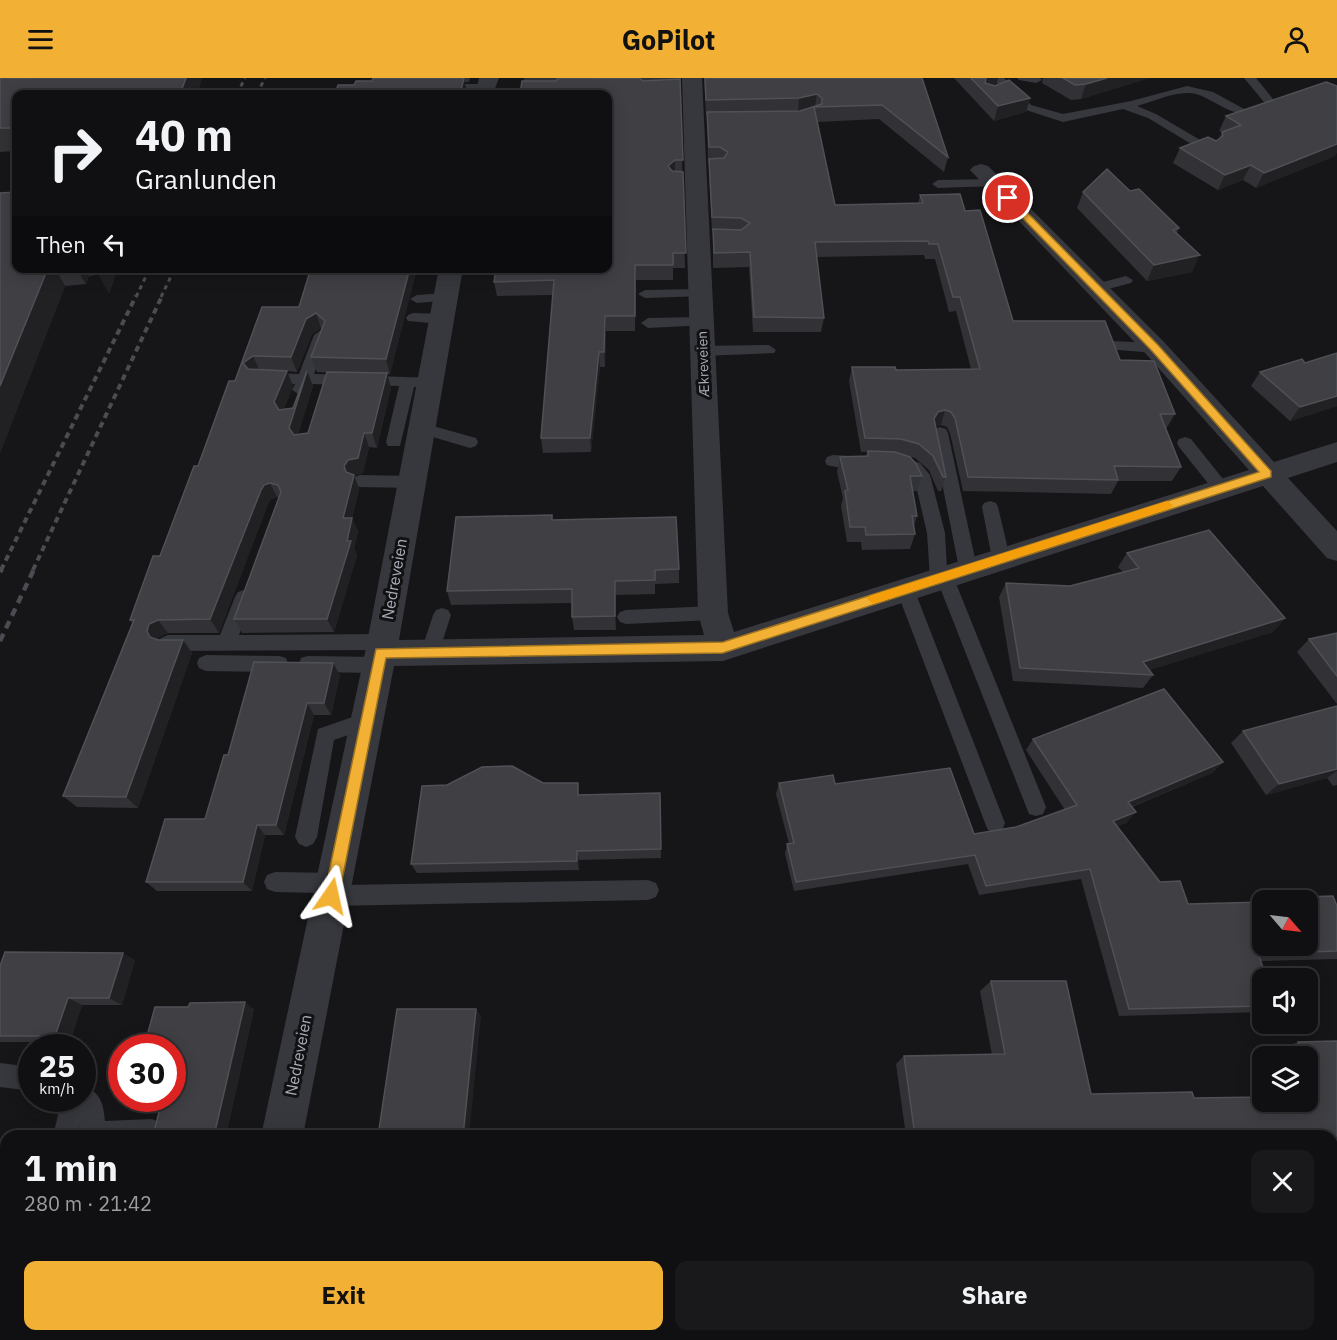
<!DOCTYPE html>
<html lang="en">
<head>
<meta charset="utf-8">
<style>
	body { margin:0; font-family:"IBM Plex Sans",sans-serif; background:#19191b; color:#f1f3f6; height:100vh; display:flex; flex-direction:column; font-size:22px; white-space:nowrap }
	* { box-sizing:border-box; margin:0 }
	p { font-size:20px; color:#9c9d9f }
	.icon { flex:none; width:33px; height:33px; fill:none; stroke:currentColor; stroke-width:2; stroke-linecap:round; stroke-linejoin:round }
	.map { position:relative; flex:1; overflow:hidden }
	.drawer { position:absolute; left:0px; top:1052px; width:1338px; height:212px; display:flex; flex-direction:column; background:#101012; border-radius:18px 18px 0 0; box-shadow:0 3px 15px #0003,0 0 0 2px #303032 }
	.drawer>* { flex:none }
	.guide { position:absolute; left:12px; top:12px; width:600px; height:183px; border-radius:12px; box-shadow:0 3px 15px #0003,0 0 0 2px #303032; background:#101012; color:#f1f3f6; overflow:hidden }
	.needle { width:39px; rotate:118deg }
	.controls { position:absolute; left:1252px; top:812px; display:grid; gap:12px }
	.controls a { display:grid; place-items:center; width:66px; height:66px; border-radius:12px; background:#101012; box-shadow:0 3px 15px #0003,0 0 0 2px #303032; font-size:30px }
	.speed { position:absolute; left:18px; top:956px; display:flex; gap:12px; font-size:30px; font-weight:700; text-align:center }
	.speed>* { display:grid; place-content:center; width:78px; height:78px; border-radius:50%; background:#101012; box-shadow:0 3px 15px #0003,0 0 0 2px #303032; line-height:1 }
	.speed small { font-size:15px; font-weight:400 }
	.speed .limit { border:9px solid #d22; background:#fff; color:#111 }
	.pin { position:absolute; display:grid; place-items:center; width:51px; height:51px; color:#fff; margin:-26px; border:3px solid #fff; border-radius:50%; box-shadow:0 2px 6px #0007 }
	.me { position:absolute; width:66px; margin:-33px; rotate:11deg; stroke-linejoin:round; filter:drop-shadow(0 0 4px #0008) }
	.turn { display:flex; align-items:center; gap:21px; height:126px; padding:0 24px; font-size:27px }
	.turn .icon { width:78px; height:78px; stroke-width:2.5 }
	.turn b { display:block; font-size:42px; line-height:51px }
	.then { display:flex; align-items:center; height:57px; padding:0 24px; background:#0003; gap:12px; font-size:22px }
	.round { display:grid; place-items:center; flex:none; width:63px; height:63px; border-radius:12px; background:#19191b }
	.headline { display:flex; align-items:center; justify-content:space-between; height:102px; padding:0 24px }
	h1 { font-size:36px; font-weight:800; line-height:45px }
	.action { display:flex; gap:12px; margin-top:auto; padding:12px 24px }
	.action a { flex:1; height:69px; border-radius:12px; background:#f2b134; color:#111; font-size:24px; font-weight:800; line-height:69px; text-align:center }
	.action a+a { background:#19191b; color:#f1f3f6 }
	header { display:flex; justify-content:space-between; align-items:center; height:78px; padding:0 24px; background:#f2b134; color:#111; font-size:27px; font-weight:800 }
	.map>svg:first-child { display:block }
	.lines { fill:none; stroke-linecap:round; stroke-linejoin:round }
	.service { fill:#37383d; fill-rule:evenodd }
	.minor { fill:#37383d; fill-rule:evenodd }
	.rail-far2 { stroke:#4a4c52; stroke-width:3; stroke-dasharray:4.5 4; stroke-linecap:butt }
	.rail-far1 { stroke:#4a4c52; stroke-width:4; stroke-dasharray:6 4.5; stroke-linecap:butt }
	.rail { stroke:#4a4c52; stroke-width:4.5; stroke-dasharray:8 6; stroke-linecap:butt }
	.wall { fill:#323236; fill-rule:evenodd }
	.shaded-wall { fill:#212124 }
	.building { fill:#3f3f44; stroke:#4f5156; stroke-width:1.5 }
	.route { fill:#f2b134; stroke:#9d7322; stroke-width:1.5 }
	.slow { fill:#f59e0b }
	.labels { text-anchor:middle; dominant-baseline:central; stroke-width:6; stroke-linejoin:round; paint-order:stroke }
	.far-street-label { font-size:14px; fill:#a8adb8; stroke:#111113 }
	.street-label { font-size:16px; fill:#a8adb8; stroke:#111113 }
</style>
</head>
<body>
<header><svg class="icon" aria-label="menu" viewBox="0 0 24 24"><path d="M4 6h16M4 12h16M4 18h16"/></svg>GoPilot<svg class="icon" aria-label="person" viewBox="0 0 24 24"><circle cx="12" cy="8" r="4"/><path d="M4 21q1-7 8-7t8 7"/></svg></header>
<div class="map">
<svg width="1337" height="1262" viewBox="0 0 1337 1262">
	<rect width="100%" height="100%" fill="#161618"/>
	<g class="lines">
		<path class="service" d="M992 0H1004L1031 27 1063 36 1131 23 1187 8 1213 14 1246 32 1244 34C1227 38 1207 14 1187 15 1171 15 1152 24 1137 28L1156 36 1212 69 1214 72 1208 76 1148 40 1123 31 1063 44 1023 31Z
			M1017 0H1040L1042 2 1036 5 1019 2Z
			M1244 0H1256L1277 26V30H1269Z
			M441 6H486L491 10 545 12 551 15 487 16 481 15 480 12 437 11V7Z
			M993 101 997 102 999 105 997 108 938 110 932 106 938 102Z
			M1126 198 1133 202 1131 205 1097 214 1090 210 1092 207Z
			M700 211 705 212 707 215 705 218 645 220 638 216 645 212Z
			M446 215 451 216 453 219 451 222 417 225 410 221 417 217Z
			M413 235 442 236 449 241 442 246 408 243 406 240 408 237Z
			M702 239 709 244 707 247 648 250 641 245 648 240Z
			M321 252 328 257 314 296 435 300 438 304 435 308 414 309 400 368H388L386 364 399 308 310 306 305 316 300 317 292 312 295 306 260 304 257 300 265 295 299 296 314 257Z
			M1111 263 1155 265 1162 270 1155 275 1106 271 1104 268Z
			M769 267 776 272 774 275 703 278 696 273 703 268Z
			M422 345 476 360 478 364 476 368 470 370 416 354 414 350 416 346Z
			M940 349 946 351 948 355 977 490 974 495 968 497 962 495 959 490 932 355 934 351Z
			M1185 359 1191 361 1227 406 1229 410 1227 414H1215L1179 369 1177 365 1179 361Z
			M833 377 872 379 874 383 872 387C859 391 840 391 827 387L825 383 827 379Z
			M898 378 920 385 930 397 945 455 947 492 953 498 1046 729 1043 736 1036 738 1029 736 939 507 933 505 930 500 927 455 914 399 908 393 892 388 890 384 892 380Z
			M360 397 412 398 418 400 420 404 418 408 412 410 360 409 354 407 352 403 354 399Z
			M990 423 996 425 998 429 1010 480 1007 485 1001 487 995 485 992 480 982 429 984 425Z
			M905 504 911 506 914 511 1005 745 1002 752 995 755 988 752 985 745 896 511 899 506Z
			M244 512 250 514 253 519 239 557 382 556 389 559 391 564 389 569 382 572 168 573 161 570 159 565 161 560 168 557H220L235 519 238 514Z
			M713 528 719 530 722 535 719 540 713 542 626 546 620 544 617 539 620 534 626 532Z
			M442 530 448 532 451 537 439 574 437 579 430 582 423 579 421 574 433 537 436 532Z
			M206 577 279 578 286 580 288 586 286 592 279 594 206 593 199 590 197 585 199 580Z
			M308 578 378 579 385 581 387 587 385 593 378 595 308 594 301 592 299 586 301 580Z
			M367 634 374 636 377 642 374 648 334 662 317 759 313 766 306 769 299 766 295 759 318 651Z
			M275 794 334 795 342 798 344 807 648 802 656 805 659 812 656 819 648 822 331 828 323 825 321 815 275 814 267 811 264 804 267 797Z
			M0 985 32 989V1013L0 1009Z
			M82 1007C101 1015 103 1024 105 1043L152 1041 161 1045 165 1054 163 1058H80V1048L78 1058H53L62 1020H82Z
			M1123 1257H1151L1152 1262H1124Z"/>
		<path class="minor" d="M479 0H499L493 16H475Z
			M682 0H702L728 535 734 554 1249 392 1146 276 974 96 970 92 974 88 981 86 988 88 1164 264 1274 384 1337 364V384L1288 400 1337 453V483L1327 480 1263 408 723 583 394 588 303 1058H261L365 575 439 190H463L399 562 704 557 698 535Z
			M221 1257H267L266 1262H220Z"/>
		<path class="rail-far2" d="M237 16 245 0
			M257 16 265 0
			M136 219 150 190
			M161 219 175 190"/>
		<path class="rail-far1" d="M1 492 136 218
			M33 492 162 218"/>
		<path class="rail" d="M0 494 2 491
			M0 563 34 491"/>
	</g>
	<path class="wall" d="M0 0H202L197 16H16V73L0 74Z
		M373 0H470L469 4H465L467 14 466 16H335L354 7 372 3Z
		M524 0H681L680 4 685 190H673V202H636L635 253H606L605 289H600L591 374 543 375 541 360 553 217 497 218 494 204 524 3Z
		M704 0H922L948 79 944 94 879 41 817 44 835 127 918 126 920 117 965 133 1013 243 1120 282 1175 336 1166 351 1181 389 1172 403H1118L1111 416 963 413 950 355 947 349 941 347 936 348 946 399 941 413H938L929 392 915 380 897 375 922 398 917 413H912L917 438 914 448 915 456 910 471 862 472 861 464H847L841 428 843 420 837 394 840 379 866 378 867 374H861L849 303 852 289 896 292 971 291 956 233 949 234 935 181H925L924 177 816 179 824 240 821 254H753L749 189 713 190V153H712L709 96V84H708L707 36 706 37Z
		M954 0H998L996 7 1030 20 1026 34 994 43Z
		M1043 0H1149L1081 21 1071 22 1042 5Z
		M1226 38 1335 78 1256 110 1243 102 1218 112 1173 85 1180 70 1216 63 1218 62 1222 54 1219 53Z
		M1130 113 1179 150 1177 155 1192 194 1147 203 1077 130 1083 114Z
		M0 115 16 190H118L109 215 97 194 96 197 89 198 86 206 65 208 0 375Z
		M311 190H417L390 296H387L391 310 377 370 369 369 363 395 354 397 359 411 352 440 358 454 354 470 357 477 334 554 242 555 234 541 279 419H277L271 421 268 426 219 555H168L159 559 158 562H183L192 575 138 730 77 729 63 718 132 545 130 542 160 478 235 303 262 229H299ZM321 250 322 251 311 279 317 294 341 295 308 355 298 356 313 308 307 293 293 330 284 331 293 308 287 293 297 294 312 256Z
		M1260 294 1337 328 1290 343 1251 308Z
		M553 442 679 491V505L655 506V516L616 517V552H574L572 539V525L451 527 447 513Z
		M1127 475 1285 540 1273 554 1149 592 1153 597 1143 610 1013 603 999 519 1006 505 1070 508 1123 494 1118 489Z
		M1337 555V626L1297 574 1309 561Z
		M340 597 331 637H314L284 757H265L252 813H157L146 804 205 741 228 677Z
		M1164 611 1223 684 1212 695 1132 729 1136 734 1126 745 1117 748 1160 804 1180 803 1188 826 1263 824V867H1308V822H1265L1269 820 1333 818 1337 828V881L1261 883 1267 900H1263V934L1119 938 1081 801 979 817 968 786 794 813 785 776 787 766H789L776 716 779 705 833 697 835 706 950 690 974 756 1016 749 1065 732 1026 672 1033 661Z
		M1337 628V707L1333 708 1327 700 1266 717 1231 665 1243 653Z
		M543 705 580 717 660 715 661 780 579 782V792L417 795 411 786Z
		M135 882 122 927H82L70 964H0V888Z
		M991 903 1091 1016 1194 1020 1308 1023V978H1279L1277 972 1298 964 1337 963V1124L1332 1125V1058H906L896 986 904 978 992 977 980 913Z
		M254 931 226 1058H153L161 1026H141L128 1022Z
		M1021 1257H1100L1101 1262H1022Z"/>
	<path class="shaded-wall" d="M186 0H202L197 16H180Z
		M464 0 467 14 466 16H460Z
		M986 0H998L996 7 984 13Z
		M1107 0H1149L1081 21 1086 6Z
		M817 16 815 29 798 35 799 20Z
		M1030 20 1026 34 994 43 998 28Z
		M1337 58V75L1335 78 1256 110 1264 95Z
		M675 82V97L668 88Z
		M1251 87 1243 102 1218 112 1225 97Z
		M1200 177 1192 194 1147 203 1154 187Z
		M635 187 636 202 635 253Z
		M48 190H55L65 208 0 375V308Z
		M76 190H85L89 198 86 206Z
		M92 190H118L109 215 97 194 96 197Z
		M410 190H417L390 296 386 281Z
		M316 235 321 250 312 256 297 294 291 279 306 241Z
		M605 238 606 253 605 289 604 274Z
		M599 274 600 289 591 374 590 360Z
		M253 278 260 293 250 300 243 285Z
		M287 293 293 308 281 339 274 324Z
		M307 293 313 308 296 364 289 350Z
		M387 295 391 310 377 370 372 355Z
		M1337 318V328L1290 343 1300 329Z
		M945 332 941 347 933 349 934 341 938 334Z
		M364 355 369 369 363 395 354 397 359 411 349 454 343 440 344 388Z
		M270 405 277 419 271 421 268 426 219 555 210 541 261 412 264 407Z
		M352 440 358 454 354 470 357 477 334 554 327 541Z
		M615 503 616 517V552L615 538Z
		M1285 540 1273 554 1136 596 1143 584Z
		M158 542 168 555 159 559 157 566 150 559 147 553 149 546Z
		M183 562 192 575 138 730 126 719Z
		M333 585 340 597 331 637 324 625Z
		M307 625 314 637 284 757 276 747Z
		M1223 684 1212 695 1118 734 1128 724Z
		M1337 691V693L1327 700 1266 717 1279 706Z
		M1136 734 1126 745 1104 753 1113 743Z
		M257 747 265 757 252 813 243 804Z
		M577 773 579 782V792L577 783Z
		M123 875 135 882 122 927 109 920Z
		M68 920 82 927 70 964 55 958Z
		M245 924 254 931 226 1058H214Z
		M476 931 481 938 469 1058H463Z
		M6 1087V1114L0 1113V1106Z
		M447 1257H454L453 1262H446Z"/>
	<path class="building" d="M0 0H186L180 16H16V50H0Z
		M373 0H464L460 16H335L338 7H354L356 3H372Z
		M558 0H639L643 3 680 1 683 82H675L668 88 672 93 683 94 686 175H673V187H635V238H605L604 274H599L590 360H541L554 202 494 204 496 190H608V16H520L522 3H556Z
		M705 0H922L948 79 882 27 814 29 835 127 923 125 920 117 960 116 965 133 980 132 1013 243H1105L1120 282 1154 283 1175 336H1160L1181 389 1114 388 1118 402 968 399 955 340 951 334 945 332 938 334 934 341 946 399H943L933 378 919 366 901 361 865 360 852 289H895L896 292 980 291 960 219H953L938 166H929L928 163 815 164 824 240 754 239 750 174 714 175 713 151 741 152 750 145 741 140 712 139 709 81 724 80 728 74 720 69H709L707 34 800 33 822 26V20L817 16 799 20 706 22Z
		M971 0H986L985 5 995 8 1009 2 1030 20 998 28Z
		M1063 0H1107L1086 6 1075 7Z
		M1326 4 1337 8V66L1264 95 1251 87 1225 97 1180 70 1208 59 1216 63 1223 58 1222 54 1241 47 1226 38Z
		M1107 91 1130 113 1139 111 1179 150 1173 152 1200 177 1154 187 1083 114Z
		M16 114V190H48L0 308V115Z
		M311 190H410L386 281 311 279 325 243 316 235 306 241 291 279 253 278 243 285 248 291 287 293 274 324 279 332 293 330 307 293 289 350 294 357 308 355 327 294 387 295 372 355H364L358 380 348 382 344 388 346 394 354 397 343 440H352L347 463H351L327 541H234L281 414 278 407 270 405 264 407 261 412 210 541 158 542 149 546 147 553 150 559 158 562H183L126 719 63 718 134 542H130L153 478H160L194 388H198L229 303H235L262 229H299Z
		M1337 275V318L1300 329 1260 294 1302 281 1305 285Z
		M868 373 895 374 910 379 916 386 922 398H910L917 438H912L915 456 866 457 865 449H850L845 413 848 412 840 379 868 378Z
		M552 437V442L676 439 679 491 655 492V502L615 503V538L572 539V511L447 513 456 439Z
		M1209 452 1285 540 1143 584 1153 597 1020 590 1006 505 1070 508 1139 490 1127 475Z
		M1337 555V598L1309 561Z
		M254 584 333 585 324 625H307L276 747H257L243 804H146L165 741H205L224 677H228Z
		M1164 611 1223 684 1128 724 1136 734 1113 743 1160 804 1180 803 1188 826 1263 824V867H1308V822H1270L1269 820 1333 818 1337 828V873L1258 876 1267 900H1263V928L1129 931 1090 791 986 808 975 777 796 804 787 766 794 765 779 705 833 697 835 706 950 690 974 756 1016 749 1077 727 1033 661Z
		M1337 628V691L1279 706 1243 653Z
		M512 688 543 705H578V717L660 715 661 771 577 773V783L411 786 422 708 447 707 482 689Z
		M5 874 123 875 109 920H68L55 958H0V888Z
		M991 903H1066L1091 1016 1192 1014 1194 1020 1263 1019V1023H1308V1018H1318L1308 991V978H1303L1298 964 1337 963V1122L1332 1123V1058H915L904 978 1005 976Z
		M245 924 214 1058H153L162 1022H128L129 1020H172V969H144L155 929H188L190 925Z
		M397 931H476L463 1058H378Z
		M6 1077V1087L0 1106V1078Z
		M0 1112H6V1201H0Z
		M350 1257H447L446 1262H349Z
		M754 1257H828V1262H754Z
		M1027 1257H1100L1101 1262H1028Z"/>
	<path class="route" d="M1005 118H1011L1158 267 1271 393V399L723 575 386 580 339 818 337 823 331 825 326 823 324 818 376 571 723 564 1259 394 1151 272 1005 122Z"/>
	<path class="slow" d="M1167 423 1173 427 1171 430 873 526 867 521 869 518Z"/>
	<g class="labels">
		<g class="far-street-label">
			<text transform="translate(703 286) rotate(-92)">Ækreveien</text>
		</g>
		<g class="street-label">
			<text transform="translate(394 501) rotate(-80)">Nedreveien</text>
			<text transform="translate(298 977) rotate(-79)">Nedreveien</text>
		</g>
	</g>
</svg>
<div class="controls">
<a><svg class="needle" viewBox="-14 -14 28 28"><path d="M0-13l5 13h-10z" fill="#e53935"/><path d="M0 13l5-13h-10z" fill="#9c9d9f"/></svg></a>
<a><svg class="icon" aria-label="sound" viewBox="0 0 24 24"><path d="M4 9h4l5-4v14l-5-4H4zM17 9q2 3 0 6"/></svg></a>
<a><svg class="icon" aria-label="layers" viewBox="0 0 24 24"><path d="M12 4l9 5-9 5-9-5zM3 14l9 5 9-5"/></svg></a>
</div>
<div class="speed"><div>25<small>km/h</small></div><div class="limit">30</div></div>
<div class="pin" style="left:1008px;top:120px;background:#d93025"><svg class="icon" aria-label="arrive" viewBox="0 0 24 24"><path d="M6 21V4h12l-3 4 3 4H6"/></svg></div>
<svg class="me" style="left:331px;top:818px" viewBox="-20 -20 40 40"><path d="M0-17L14 15 0 8-14 15z" fill="#f2b134" stroke="#fff" stroke-width="4"/></svg>
<div class="guide">
<div class="turn"><svg class="icon" aria-label="right" viewBox="0 0 24 24"><path d="M7 20v-9h11M14 6l5 5-5 5"/></svg><div><b>40 m</b>Granlunden</div></div>
<div class="then">Then<svg class="icon" aria-label="left" viewBox="0 0 24 24"><path d="M17 20v-9H6M10 6l-5 5 5 5"/></svg></div>
</div>
<section class="drawer">
<div class="headline"><div><h1>1 min</h1><p>280 m · 21:42</p></div><a class="round"><svg class="icon" aria-label="close" viewBox="0 0 24 24"><path d="M6 6l12 12M18 6L6 18"/></svg></a></div>
<div class="action"><a>Exit</a><a>Share</a></div>
</section>
</div>
</body>
</html>
